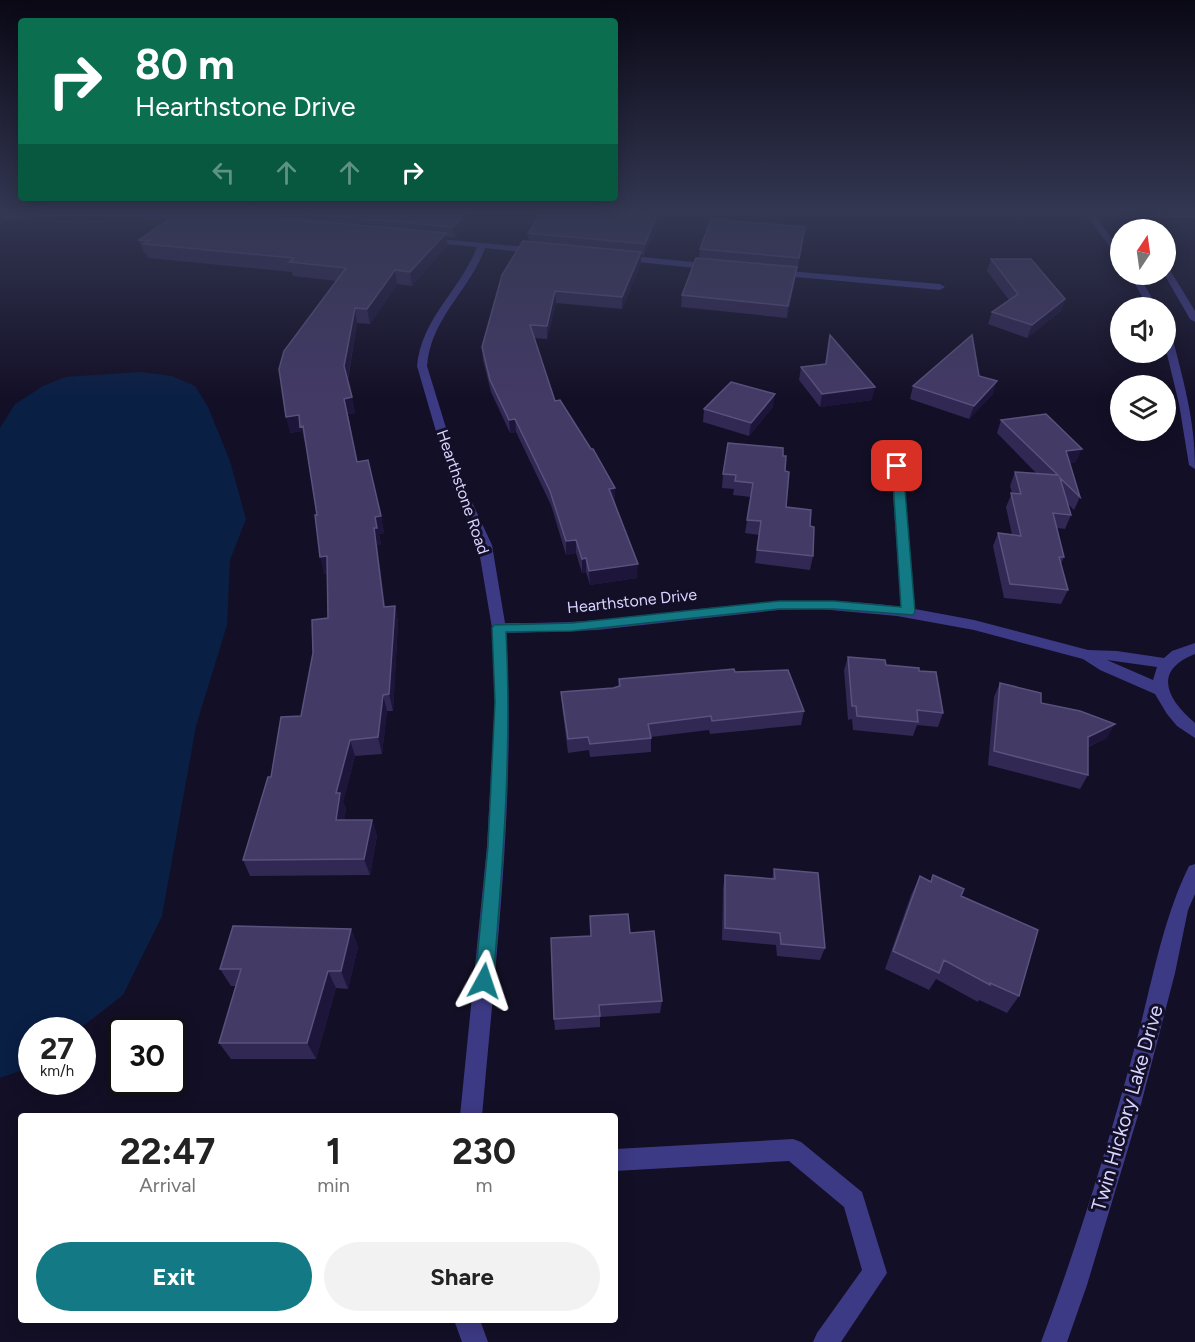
<!DOCTYPE html>
<html lang="en">
<head>
<meta charset="utf-8">
<style>
	body { margin:0; font-family:Figtree,sans-serif; background:#f2f2f2; color:#222; height:100vh; display:flex; flex-direction:column; font-size:22px; white-space:nowrap }
	* { box-sizing:border-box; margin:0 }
	p { font-size:20px; color:#767676 }
	.icon { flex:none; width:33px; height:33px; fill:none; stroke:currentColor; stroke-width:2; stroke-linecap:round; stroke-linejoin:round }
	.map { position:relative; flex:1; overflow:hidden }
	.details { position:absolute; left:18px; top:1113px; width:600px; height:210px; display:flex; flex-direction:column; background:#fff; border-radius:6px; box-shadow:0 3px 15px #0003 }
	.details>* { flex:none }
	.guide { position:absolute; left:18px; top:18px; width:600px; height:183px; border-radius:6px; box-shadow:0 3px 15px #0003; background:#0b6e4f; color:#fff; overflow:hidden }
	.needle { width:39px; rotate:13deg }
	.fabs { position:absolute; left:1110px; top:219px; display:grid; gap:12px }
	.fabs a { display:grid; place-items:center; width:66px; height:66px; border-radius:50%; background:#fff; box-shadow:0 3px 15px #0003; font-size:30px }
	.speed { position:absolute; left:18px; top:1017px; display:flex; gap:12px; font-size:30px; font-weight:700; text-align:center }
	.speed>* { display:grid; place-content:center; width:78px; height:78px; border-radius:50%; background:#fff; box-shadow:0 3px 15px #0003; line-height:1 }
	.speed small { font-size:15px; font-weight:400 }
	.speed .limit { border:3px solid #111; border-radius:9px; background:#fff; color:#111 }
	.pin { position:absolute; display:grid; place-items:center; width:51px; height:51px; color:#fff; margin:-26px; border-radius:12px; box-shadow:0 3px 9px #0006 }
	.me { position:absolute; width:66px; margin:-33px; rotate:5deg; stroke-linejoin:round; filter:drop-shadow(0 0 4px #0008) }
	.turn { display:flex; align-items:center; gap:21px; height:126px; padding:0 18px; font-size:27px }
	.turn .icon { width:78px; height:78px; stroke-width:2.5 }
	.turn b { display:block; font-size:42px; line-height:51px }
	.lanes { display:flex; align-items:center; height:57px; padding:0 18px; background:#0003; justify-content:center; gap:30px; direction:ltr }
	.lanes .off { opacity:.35 }
	.eta { display:flex; justify-content:space-evenly; align-items:center; height:102px; text-align:center }
	.eta b { font-size:36px; font-weight:700; line-height:42px }
	.button { display:flex; gap:12px; margin-top:auto; padding:12px 18px }
	.button a { flex:1; height:69px; border-radius:36px; background:#137a85; color:#fff; font-size:24px; font-weight:700; line-height:69px; text-align:center }
	.button a+a { background:#f2f2f2; color:#222 }
	.map>svg:first-child { display:block }
	.water { fill:#0a1f44 }
	.lines { fill:none; stroke-linecap:round; stroke-linejoin:round }
	.minor { fill:#3d3a85; fill-rule:evenodd }
	.wall { fill:#312854 }
	.shaded-wall { fill:#1d163a }
	.building { fill:#433a66; stroke:#5a527e; stroke-width:1.5 }
	.route { fill:#137a85; stroke:#0c4f56; stroke-width:1.5 }
	.labels { text-anchor:middle; dominant-baseline:central; stroke-width:6; stroke-linejoin:round; paint-order:stroke }
	.street-label { font-size:16px; fill:#d9d4ff; stroke:#130f26 }
	.near-street-label { font-size:20px; fill:#d9d4ff; stroke:#130f26 }
</style>
</head>
<body>
<div class="map">
<svg width="1195" height="1342" viewBox="0 0 1195 1342">
	<rect width="100%" height="100%" fill="#130f26"/>
	<path class="water" d="M140 372 172 376 195 386 208 407 230 461 246 519 230 560 227 625 196 726 162 916 123 995 78 1030H32L31 1067 0 1078V428L15 404 43 386 65 377Z"/>
	<g class="lines">
		<path class="minor" d="M1084 211H1092L1120 250V257H1117Z
			M77 212 192 216 196 218 192 220 77 216 0 220V216Z
			M1123 213 1195 214V218L1120 217 1119 215Z
			M428 238 538 248 542 251 538 254 485 248C469 292 431 317 427 366L463 483 492 545 505 623C536 623 566 623 596 620 700 611 796 591 901 607L891 466 897 462 903 466 915 609 974 620 1088 650 1117 651 1164 658 1172 651 1195 643V654C1152 671 1167 699 1195 723V738L1177 726 1167 714 1155 694 1100 670 1083 659 974 630 897 616 819 609 779 610 597 630 506 633C516 794 496 956 482 1116H460L487 846 495 702 492 628 478 545 451 483 417 366C422 317 460 291 477 247L425 242V238ZM1107 660 1157 667 1153 680Z
			M622 255 714 264 718 267 714 270 619 260V256Z
			M1166 267 1170 270 1195 311V322L1190 319 1164 274Z
			M777 270 940 284 945 287 940 290 774 275 773 273Z
			M1129 274H1138L1158 308H1149Z
			M1166 329 1171 332C1183 380 1195 418 1195 469L1189 465 1179 404 1166 350Z
			M1195 864V894L1188 910 1175 973 1139 1112 1087 1285 1067 1342H1041C1077 1247 1107 1148 1134 1050 1151 989 1161 923 1189 866Z
			M793 1139 801 1142 862 1192 887 1273 841 1342H813L817 1333 862 1270 844 1207 789 1161 615 1171V1149Z
			M454 1320H480L488 1342H462Z"/>
	</g>
	<path class="wall" d="M181 211H478L455 238 446 237 447 246 412 286 397 284 370 324 357 323 348 380 355 413 348 414 357 462 381 516 384 533 379 534 381 544 377 545 385 607 395 606 398 622 393 711H387L382 754 355 756 343 802 346 809 344 820H372L377 836 370 875 250 876 243 860 271 777 301 716 328 618 327 573 324 574 317 515 306 443H305L302 431 290 433 336 281 293 276 292 272 148 258 147 254 144 253 139 240Z
		M657 215V226L644 255H641V264L622 309 556 303 547 339 534 338 555 401 615 502 637 578 590 585 586 572 582 573 576 553 566 555 551 505 516 432 510 433 491 392 483 360 482 347 529 242 528 233Z
		M804 238 787 318 681 307 682 295 699 258 700 249Z
		M991 259 1065 299 1061 311 1027 338 988 324 992 312 1009 300 987 271Z
		M830 335 872 400 820 407 799 380 801 367 825 364Z
		M979 376 993 394 969 419 910 399 913 386Z
		M773 407 749 436 703 422 704 409Z
		M1001 420 1076 462 1070 463 1080 497 1074 510 1068 504 1071 515 1065 529 1057 528 1064 557 1061 564 1068 590 1061 604 1004 598 993 546 998 533 1012 535 1006 507 1012 493 1010 486 1015 472 1037 474 997 433Z
		M783 456 785 471 786 507 810 526 813 556 810 570 755 563 759 535 745 533 751 497 733 495 734 489 722 488 723 474Z
		M848 657 886 665 919 671 943 713 938 727 917 725 913 736 853 730 852 719 848 720 844 670Z
		M735 672 804 711 801 725 710 734 709 730 651 737V752L590 757 589 750 568 753 562 706 561 692 613 688 618 686 619 679Z
		M1000 683 1107 738 1088 747V775L1080 789 988 765 994 697Z
		M774 869 825 948 820 960 777 956 776 945 722 940 723 888 725 875 772 879Z
		M933 875 961 896 1019 996 1007 1013 979 1000 978 1002 936 979 929 990 885 969 911 895 920 876 931 881Z
		M351 929 358 947 348 989 336 988 316 1059H231L219 1043 236 986H231L220 969Z
		M630 933 662 1001 660 1013 600 1017V1027L555 1030 554 1019 591 936Z"/>
	<path class="shaded-wall" d="M0 211H11L9 213 0 214 4 222 0 228Z
		M467 211H478L455 238 453 227Z
		M657 215V226L644 255 645 244Z
		M446 233 447 246 412 286 410 272Z
		M641 252V264L622 309V297Z
		M797 267 795 279 787 318 788 306Z
		M395 270 397 284 370 324 367 309Z
		M555 291 556 303 547 339V326Z
		M1065 299 1061 311 1027 338 1032 325Z
		M355 308 357 323 347 382 344 366Z
		M997 381 993 394 969 419 974 406Z
		M875 387 872 400 820 407 822 394Z
		M775 394 773 407 749 436 751 423Z
		M352 397 355 413 348 414 344 399Z
		M299 415 303 426 307 442 305 443 302 431 290 433 286 417Z
		M515 419 516 432 510 433 509 420Z
		M1082 449 1076 462 1061 464 1066 451Z
		M615 488V502L609 503V489Z
		M381 516 384 533 379 534 381 544 377 545 388 624 384 607 374 528 375 517Z
		M576 540V553L566 555V541Z
		M327 556 331 572 324 574 320 557Z
		M586 558V572L582 573V559Z
		M638 564 637 578 590 585 589 571Z
		M395 606 398 622 393 711 389 694Z
		M383 695 387 711 382 754 378 737Z
		M1115 724 1107 738 1080 750 1088 737Z
		M350 740 355 756 343 802 346 809 342 836 336 820V793Z
		M372 820 377 836 370 875 364 859Z
		M351 929 358 947 348 989 341 971Z
		M328 971 336 988 316 1059 307 1043Z"/>
	<path class="building" d="M181 211H206L446 233 410 272 395 270 367 309 355 308 344 366 352 397 344 399 357 462 368 460 381 516 375 517 377 528H374L384 607 395 606 389 694 383 695 378 737 350 740 336 793H340L336 820H372L364 859 243 860 268 777H271L281 717 301 716 313 653 312 620 328 618 327 556 320 557 315 515H317L303 426 300 427 299 415 286 417 279 369 284 351 346 268 289 262 294 258 144 244 149 241 139 240Z
		M278 211H467L453 227Z
		M542 211H609L657 215 645 244 528 233Z
		M711 219 805 227 799 258 700 249Z
		M523 241 641 252 622 297 555 291 547 326 530 325 555 401 560 400 591 449H593L615 488 609 489 638 564 589 571 586 558 582 559 576 540 566 541 550 491 515 419 509 420 490 380 482 347 502 275Z
		M696 258 797 267 788 306 682 295Z
		M991 259H1031L1065 299 1032 325 992 312 1018 294Z
		M830 335 875 387 822 394 801 367 826 364Z
		M972 335 979 376 997 381 974 406 913 386Z
		M731 382 775 394 751 423 704 409Z
		M1046 414 1082 449 1066 451 1080 497 1060 478 1071 515 1053 513 1064 557H1059L1068 590 1010 584 998 533 1021 536 1011 493 1021 494 1015 472 1058 475 1001 420Z
		M728 443 783 448V456H786L785 471 789 472 786 507 811 510 810 526 814 527 813 556 757 550 761 521 747 520 753 483 735 481 736 475 723 474Z
		M848 657 885 660 886 665 919 668V671L936 672 943 713 917 710 918 722 857 716 856 706H852Z
		M734 669 735 672 788 670 804 711 712 721 711 716 648 724 651 738 590 744 588 737 568 739 561 692 613 688 620 686 619 679Z
		M1000 683 1041 693V703L1080 711 1115 724 1088 737V775L994 751Z
		M774 869 818 873 825 948 781 944 780 933 725 928V875L775 879Z
		M933 875 964 889 961 896 1038 930 1019 996 990 983V985L944 960 939 973 893 951 920 876 931 882Z
		M628 914 630 933 654 931 662 1001 599 1005 600 1016 554 1019 551 938 591 936 590 916Z
		M233 926 351 929 341 971H328L307 1043H219L241 969H220Z"/>
	<linearGradient id="sky" x2="0" y2="1"><stop stop-color="#0a0815"/><stop offset="0.53" stop-color="#333752"/><stop offset="1" stop-color="#333752" stop-opacity="0"/></linearGradient>
	<rect width="1195" height="399" fill="url(#sky)"/>
	<path class="route" d="M897 462 903 466 915 612 913 615 834 609H779L572 631 506 632C512 749 503 865 493 981L490 987 484 990 477 987 475 981 488 846 495 702 492 628 494 625 572 623 779 601H834L901 607 892 466Z"/>
	<g class="labels">
		<g class="street-label">
			<text transform="translate(463 492) rotate(71)">Hearthstone Road</text>
			<text transform="translate(632 601) rotate(-6)">Hearthstone Drive</text>
		</g>
		<g class="near-street-label">
			<text transform="translate(1127 1108) rotate(-74)">Twin Hickory Lake Drive</text>
		</g>
	</g>
</svg>
<div class="fabs">
<a><svg class="needle" viewBox="-14 -14 28 28"><path d="M0-13l5 13h-10z" fill="#e53935"/><path d="M0 13l5-13h-10z" fill="#767676"/></svg></a>
<a><svg class="icon" aria-label="sound" viewBox="0 0 24 24"><path d="M4 9h4l5-4v14l-5-4H4zM17 9q2 3 0 6"/></svg></a>
<a><svg class="icon" aria-label="layers" viewBox="0 0 24 24"><path d="M12 4l9 5-9 5-9-5zM3 14l9 5 9-5"/></svg></a>
</div>
<div class="speed"><div>27<small>km/h</small></div><div class="limit">30</div></div>
<div class="pin" style="left:897px;top:466px;background:#d93025"><svg class="icon" aria-label="arrive" viewBox="0 0 24 24"><path d="M6 21V4h12l-3 4 3 4H6"/></svg></div>
<svg class="me" style="left:484px;top:981px" viewBox="-20 -20 40 40"><path d="M0-17L14 15 0 8-14 15z" fill="#137a85" stroke="#fff" stroke-width="4"/></svg>
<div class="guide">
<div class="turn"><svg class="icon" aria-label="right" viewBox="0 0 24 24"><path d="M7 20v-9h11M14 6l5 5-5 5"/></svg><div><b>80 m</b>Hearthstone Drive</div></div>
<div class="lanes"><svg class="icon off" aria-label="left" viewBox="0 0 24 24"><path d="M17 20v-9H6M10 6l-5 5 5 5"/></svg><svg class="icon off" aria-label="ahead" viewBox="0 0 24 24"><path d="M12 20V5M6 11l6-6 6 6"/></svg><svg class="icon off" aria-label="ahead" viewBox="0 0 24 24"><path d="M12 20V5M6 11l6-6 6 6"/></svg><svg class="icon" aria-label="right" viewBox="0 0 24 24"><path d="M7 20v-9h11M14 6l5 5-5 5"/></svg></div>
</div>
<section class="details">
<div class="eta">
<div><b>22:47</b><p>Arrival</p></div>
<div><b>1</b><p>min</p></div>
<div><b>230</b><p>m</p></div>
</div>
<div class="button"><a>Exit</a><a>Share</a></div>
</section>
</div>
</body>
</html>
